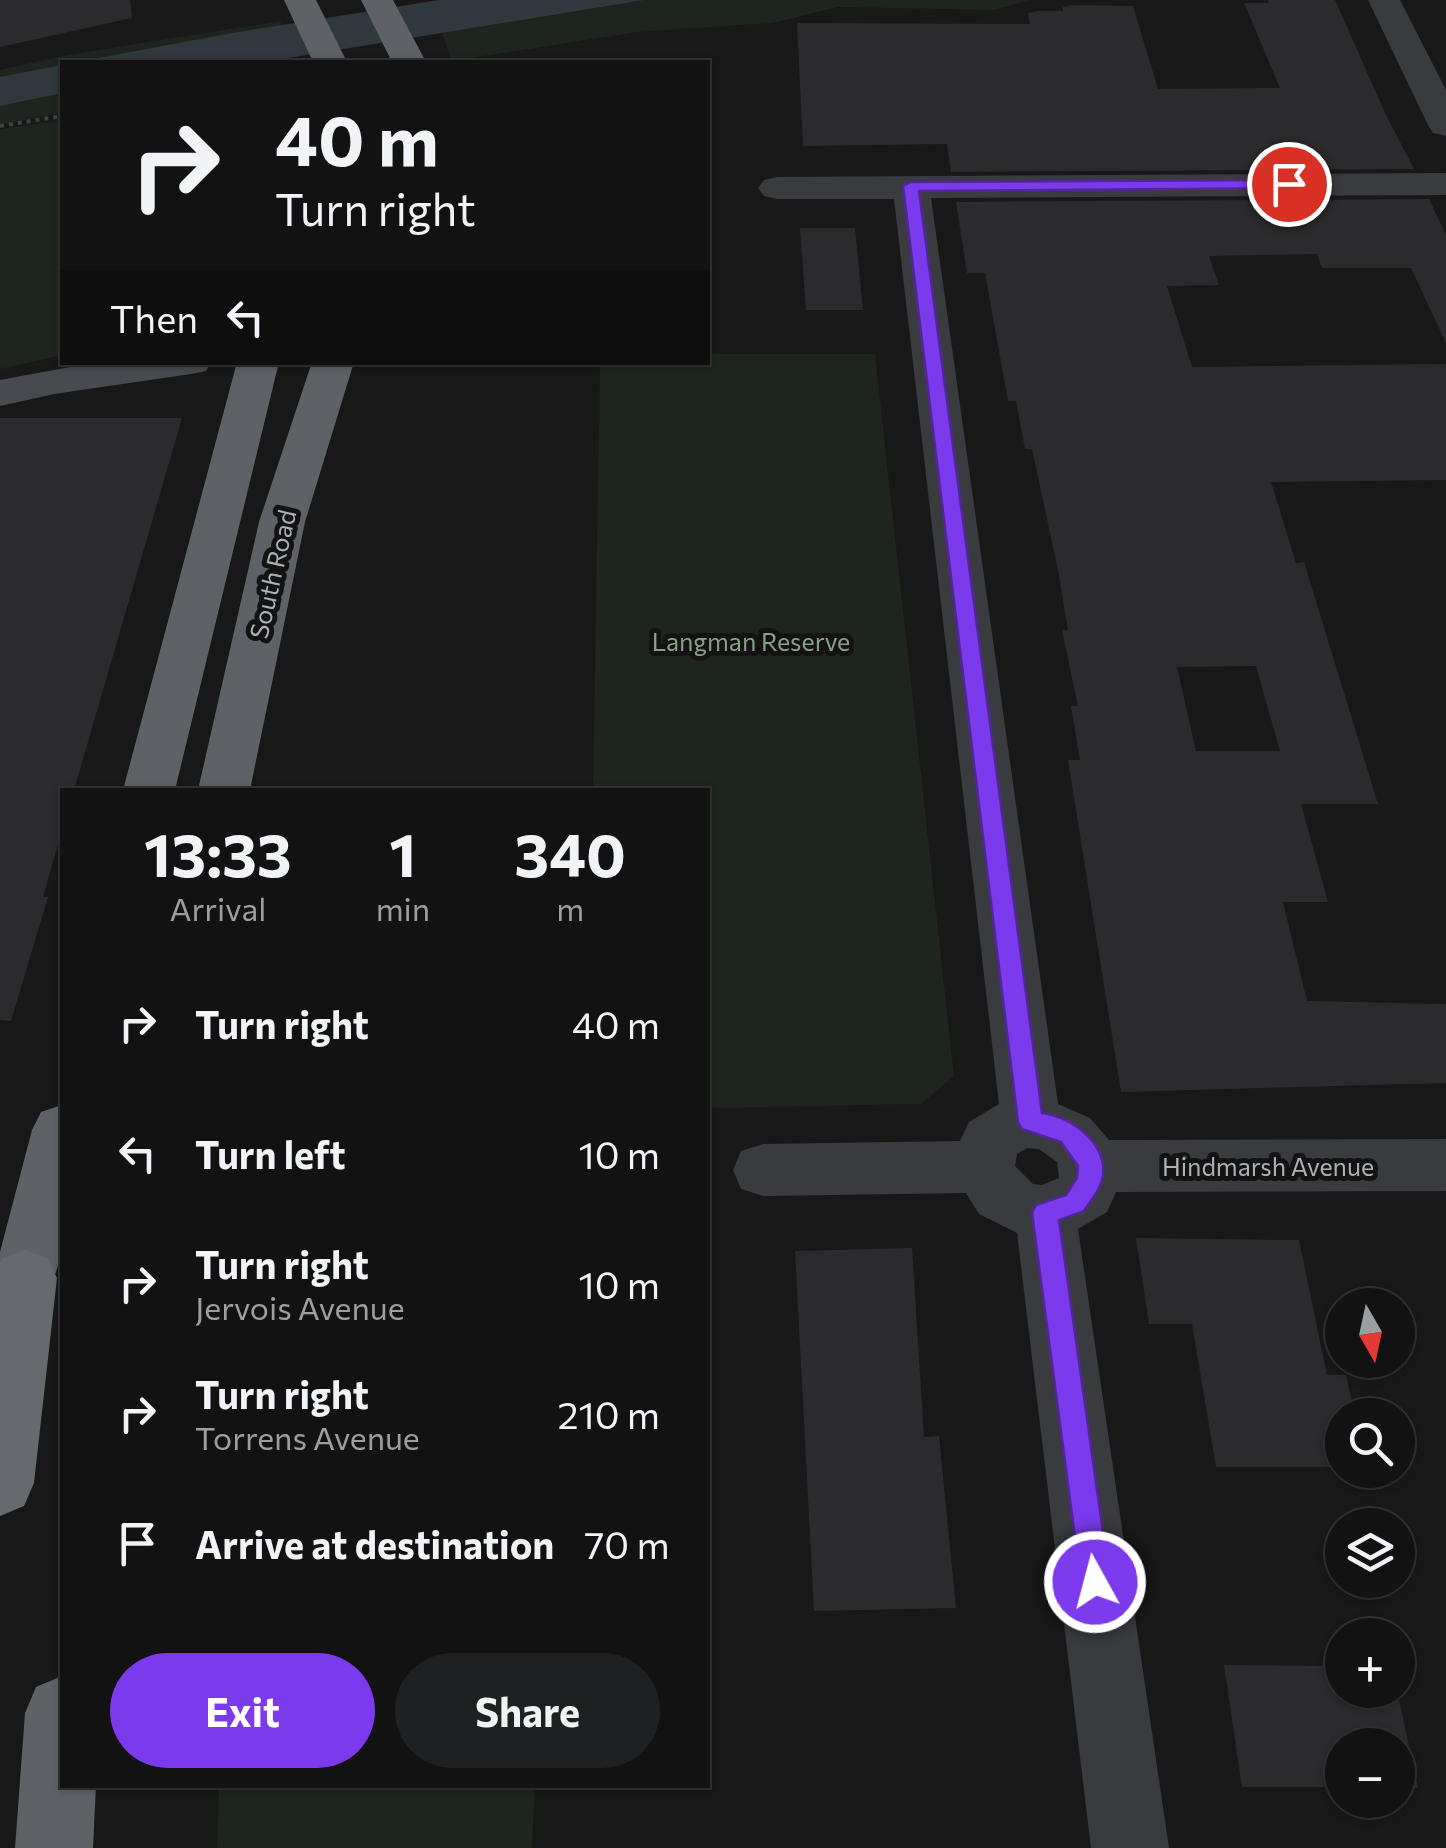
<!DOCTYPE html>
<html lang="en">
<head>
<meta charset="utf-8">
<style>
	body { margin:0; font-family:Commissioner,sans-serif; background:#1f2021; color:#f1f3f6; height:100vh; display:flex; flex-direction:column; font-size:38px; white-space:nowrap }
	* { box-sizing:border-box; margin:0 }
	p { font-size:32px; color:#9c9ea0 }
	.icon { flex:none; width:55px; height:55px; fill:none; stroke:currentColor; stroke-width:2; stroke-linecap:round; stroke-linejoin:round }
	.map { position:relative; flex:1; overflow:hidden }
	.details { position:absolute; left:60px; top:788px; width:650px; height:1000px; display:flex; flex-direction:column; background:#121213; border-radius:0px; box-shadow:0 2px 8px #0004,0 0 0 2px #313233 }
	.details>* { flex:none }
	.hud { position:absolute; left:60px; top:60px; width:650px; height:305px; border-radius:0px; box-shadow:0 2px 8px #0004,0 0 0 2px #313233; background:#121213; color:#f1f3f6; overflow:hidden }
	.needle { width:65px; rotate:171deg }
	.tools { position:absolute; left:1325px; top:1288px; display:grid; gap:20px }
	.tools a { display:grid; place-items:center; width:90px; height:90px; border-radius:50%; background:#121213; box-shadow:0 2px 8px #0004,0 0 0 2px #313233; font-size:50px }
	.pin { position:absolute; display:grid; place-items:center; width:85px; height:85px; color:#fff; margin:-42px; border:5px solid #fff; border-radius:50%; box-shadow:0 2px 10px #0007 }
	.me { position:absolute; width:110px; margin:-55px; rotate:353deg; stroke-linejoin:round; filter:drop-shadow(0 0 8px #0008) }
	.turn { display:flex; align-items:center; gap:35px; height:210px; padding:0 50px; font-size:45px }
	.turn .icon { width:130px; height:130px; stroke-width:2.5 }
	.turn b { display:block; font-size:70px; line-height:85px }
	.then { display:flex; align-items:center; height:95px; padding:0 50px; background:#0003; gap:20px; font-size:38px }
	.eta { display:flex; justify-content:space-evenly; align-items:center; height:170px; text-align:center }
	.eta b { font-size:60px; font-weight:700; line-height:70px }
	.button { display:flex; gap:20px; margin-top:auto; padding:20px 50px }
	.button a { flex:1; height:115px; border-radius:60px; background:#7c3aed; color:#fff; font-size:40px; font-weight:700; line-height:115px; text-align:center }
	.button a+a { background:#1f2021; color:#f1f3f6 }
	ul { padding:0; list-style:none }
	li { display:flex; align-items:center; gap:30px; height:130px; padding:0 50px }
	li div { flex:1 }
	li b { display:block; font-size:38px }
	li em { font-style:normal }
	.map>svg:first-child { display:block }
	.green { fill:#1e241e }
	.water { fill:#2f383c }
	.building { fill:#2b2b2d; fill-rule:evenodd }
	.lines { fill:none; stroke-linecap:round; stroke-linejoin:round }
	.path { stroke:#3f4245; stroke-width:4; stroke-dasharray:4 5; stroke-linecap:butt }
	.minor { fill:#393b3e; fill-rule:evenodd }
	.secondary { fill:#474a4e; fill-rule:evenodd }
	.trunk { fill:#5e6166; fill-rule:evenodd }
	.motorway { fill:#666a6e; fill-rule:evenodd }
	.route { fill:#7c3aed; stroke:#51269a; stroke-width:2.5 }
	.labels { text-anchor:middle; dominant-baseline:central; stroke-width:10; stroke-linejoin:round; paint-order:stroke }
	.street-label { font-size:25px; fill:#acb1b7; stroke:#131314 }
	.park-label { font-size:25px; fill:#88a085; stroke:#131314 }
</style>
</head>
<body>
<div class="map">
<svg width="1446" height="1848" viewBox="0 0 1446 1848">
	<rect width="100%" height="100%" fill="#181819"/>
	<path class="green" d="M467 0H1029L994 10 838 7 773 23 637 32 452 61 436 16Z
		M280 21 286 36 278 40 284 62H62V113L0 125V70L62 56Z
		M62 120V355L0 369V129Z
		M708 354H875L954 1076 921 1104 708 1108V790H593L600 363 708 362Z
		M219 1785H535L532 1848H217Z"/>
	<path class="water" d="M439 0H644L264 62H77L232 33Z
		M62 65V93L0 106V77Z"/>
	<path class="building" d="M0 0H130L132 18 0 47Z
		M1268 0H1335L1386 115 1414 169 951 172 947 144 803 146 797 23 1030 24 1028 13 1037 11H1063V7L1072 5 1133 6 1158 89 1280 88 1244 3H1269Z
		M1429 199 1446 235V343L1411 268H1322L1317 254 1209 256 1219 285 1167 286 1192 367 1446 364V480L1271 482 1296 563 1304 562 1378 804H1301L1328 902H1283L1307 1001 1446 1004V1083L1121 1092 1068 760H1080L1071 706H1078L1062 630H1068L1058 570 1032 449H1025L1016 401H1008L985 273H967L956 202ZM1256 666 1280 751H1196L1177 667Z
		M800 228H855L863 310H806Z
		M0 418H182L74 790H62V830L43 897H48L11 1021 0 1020Z
		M1136 1238 1299 1240 1327 1375H1346L1355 1415H1342V1467H1216L1192 1324H1149Z
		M912 1248 924 1437 939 1436 956 1608 814 1611 795 1251Z
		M1224 1665 1342 1666V1690H1397L1418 1788H1398V1745H1342V1787H1242Z"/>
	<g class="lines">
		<path class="path" d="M0 126 62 116"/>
		<path class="minor" d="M1368 0H1400L1446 90V136L1433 133 1428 125Z
			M1446 173V195L931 198 1058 1104 1090 1118 1109 1140 1446 1139V1191L1116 1192 1107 1212 1078 1229 1169 1848H1091L1017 1233 979 1214 966 1193 763 1196 741 1189 733 1170 741 1151 763 1144 960 1141 969 1122 999 1104 894 199H777L764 196 758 188 764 180 777 177ZM1027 1148 1039 1149 1057 1162 1059 1178 1042 1185 1033 1184 1015 1166 1017 1154Z"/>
		<path class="secondary" d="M97 362H211L206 371 191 374 54 394 0 406V380Z"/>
		<path class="trunk" d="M284 0H316L347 62H313Z
			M361 0H393L426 62H392Z
			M237 362H279L175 790H123Z
			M312 362H354L305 522 250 790H198L259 522Z
			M62 1105V1254L47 1298 25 1306 3 1298 0 1293V1252L32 1130 41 1112Z
			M62 1676V1785H96L93 1848H15L25 1713 36 1687Z"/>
		<path class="motorway" d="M25 1250 47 1258 57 1278 34 1483 24 1506 0 1516V1263L3 1258Z"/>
	</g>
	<path class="route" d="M1289 180 1297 184 1295 188 919 191 1042 1113C1071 1117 1107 1142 1103 1176 1101 1189 1091 1200 1084 1211L1059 1220 1110 1582 1106 1592 1095 1596 1085 1592 1081 1582 1032 1213 1036 1205 1066 1195 1077 1178 1078 1166 1061 1142 1022 1129 1018 1122 903 186 911 182Z"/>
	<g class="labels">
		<g class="street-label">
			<text transform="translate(272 574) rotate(-77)">South Road</text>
			<text x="1268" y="1166">Hindmarsh Avenue</text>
		</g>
		<g class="park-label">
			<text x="751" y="641">Langman Reserve</text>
		</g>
	</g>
</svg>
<div class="tools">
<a><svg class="needle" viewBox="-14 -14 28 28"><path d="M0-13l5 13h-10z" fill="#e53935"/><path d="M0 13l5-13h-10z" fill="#9c9ea0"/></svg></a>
<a><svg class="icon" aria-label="search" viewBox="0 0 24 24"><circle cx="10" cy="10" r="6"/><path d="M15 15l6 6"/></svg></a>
<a><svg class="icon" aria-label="layers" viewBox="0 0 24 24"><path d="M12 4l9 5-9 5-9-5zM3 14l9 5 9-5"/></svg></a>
<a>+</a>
<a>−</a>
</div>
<div class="pin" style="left:1289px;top:184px;background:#d93025"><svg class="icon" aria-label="arrive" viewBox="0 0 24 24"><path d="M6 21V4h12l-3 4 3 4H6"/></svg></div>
<svg class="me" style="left:1095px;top:1582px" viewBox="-20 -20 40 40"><circle r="17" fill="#7c3aed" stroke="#fff" stroke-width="3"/><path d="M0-11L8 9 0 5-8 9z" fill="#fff"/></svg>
<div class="hud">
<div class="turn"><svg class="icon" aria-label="right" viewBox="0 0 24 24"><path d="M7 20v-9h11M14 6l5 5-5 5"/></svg><div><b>40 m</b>Turn right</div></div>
<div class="then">Then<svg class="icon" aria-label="left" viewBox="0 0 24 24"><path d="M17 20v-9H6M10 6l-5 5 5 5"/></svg></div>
</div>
<section class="details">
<div class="eta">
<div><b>13:33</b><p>Arrival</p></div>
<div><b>1</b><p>min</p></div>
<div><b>340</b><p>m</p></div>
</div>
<ul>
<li><svg class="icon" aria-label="right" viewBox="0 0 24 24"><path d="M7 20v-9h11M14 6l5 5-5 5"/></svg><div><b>Turn right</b></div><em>40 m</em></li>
<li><svg class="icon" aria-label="left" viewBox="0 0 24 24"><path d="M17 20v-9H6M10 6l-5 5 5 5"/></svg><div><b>Turn left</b></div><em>10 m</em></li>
<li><svg class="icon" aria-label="right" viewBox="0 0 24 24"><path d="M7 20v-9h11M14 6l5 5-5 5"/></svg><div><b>Turn right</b><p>Jervois Avenue</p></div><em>10 m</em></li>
<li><svg class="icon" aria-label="right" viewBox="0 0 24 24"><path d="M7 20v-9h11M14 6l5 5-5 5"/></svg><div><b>Turn right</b><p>Torrens Avenue</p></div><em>210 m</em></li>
<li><svg class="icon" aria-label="arrive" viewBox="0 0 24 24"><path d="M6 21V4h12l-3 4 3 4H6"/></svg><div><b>Arrive at destination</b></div><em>70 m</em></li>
</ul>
<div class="button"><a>Exit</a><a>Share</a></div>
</section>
</div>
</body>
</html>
